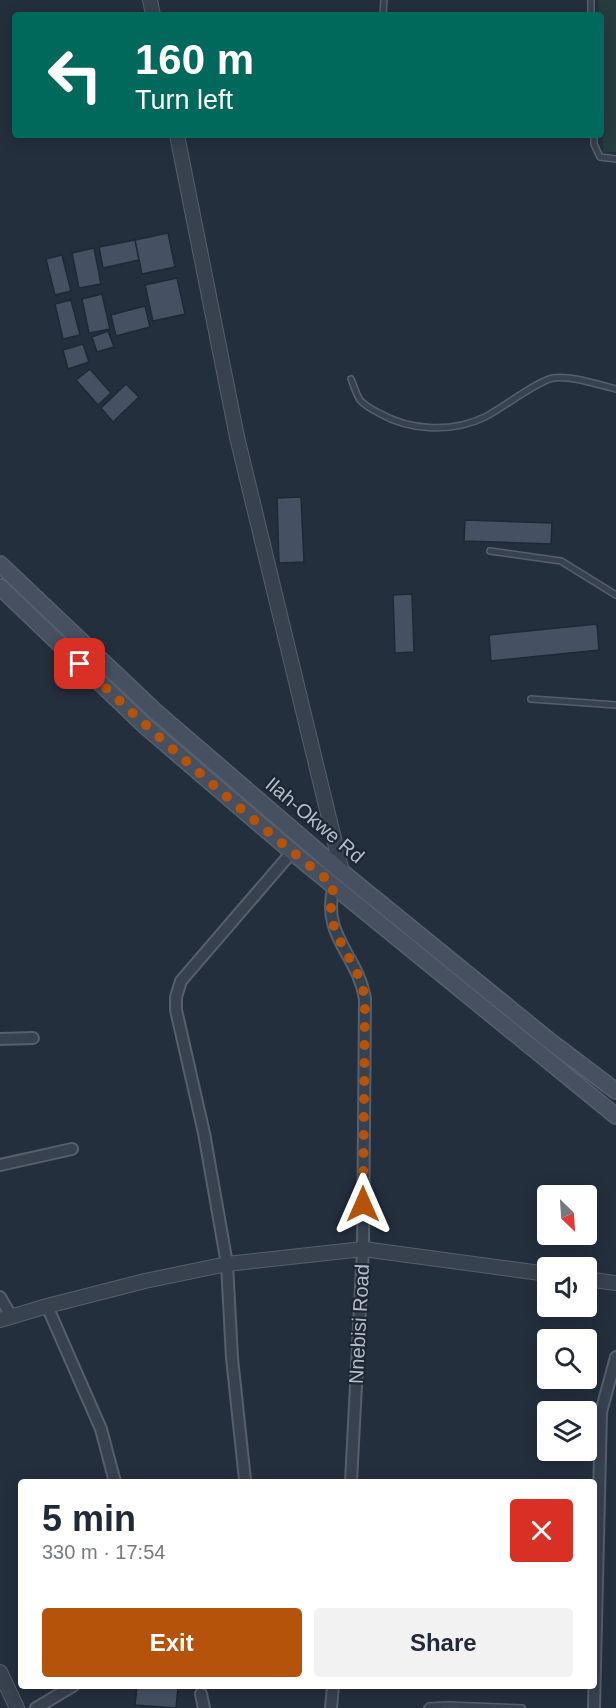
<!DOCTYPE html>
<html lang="en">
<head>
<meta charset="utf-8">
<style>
	body { margin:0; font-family:Helvetica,sans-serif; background:#f2f2f3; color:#1f2937; height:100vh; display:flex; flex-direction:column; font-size:22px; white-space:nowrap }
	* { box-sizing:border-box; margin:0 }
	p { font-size:20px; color:#747a83 }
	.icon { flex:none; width:33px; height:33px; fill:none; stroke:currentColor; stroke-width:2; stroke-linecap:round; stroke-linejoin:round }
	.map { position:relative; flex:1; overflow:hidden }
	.details { position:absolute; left:18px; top:1479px; width:579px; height:210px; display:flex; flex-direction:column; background:#fff; border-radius:6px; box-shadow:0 3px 15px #0003 }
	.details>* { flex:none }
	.guide { position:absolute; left:12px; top:12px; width:592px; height:126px; border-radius:6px; box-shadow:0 3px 15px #0003; background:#00695c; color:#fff; overflow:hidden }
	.needle { width:39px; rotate:155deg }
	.controls { position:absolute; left:537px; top:1185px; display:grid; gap:12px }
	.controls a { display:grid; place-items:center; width:60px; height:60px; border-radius:6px; background:#fff; box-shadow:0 3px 15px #0003; font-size:30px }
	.pin { position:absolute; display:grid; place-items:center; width:51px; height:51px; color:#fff; margin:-26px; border-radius:12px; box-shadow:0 3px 9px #0006 }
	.me { position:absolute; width:66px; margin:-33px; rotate:0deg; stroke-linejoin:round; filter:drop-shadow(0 0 4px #0008) }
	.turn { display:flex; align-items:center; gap:21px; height:126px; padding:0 24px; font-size:27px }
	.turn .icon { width:78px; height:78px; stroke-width:2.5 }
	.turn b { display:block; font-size:42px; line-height:51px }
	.round { display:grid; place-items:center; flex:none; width:63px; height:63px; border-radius:6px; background:#f2f2f3 }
	.head { display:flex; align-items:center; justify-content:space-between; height:102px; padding:0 24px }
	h1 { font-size:36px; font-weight:600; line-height:45px }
	.action { display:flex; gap:12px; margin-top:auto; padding:12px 24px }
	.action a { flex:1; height:69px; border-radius:6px; background:#b45309; color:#fff; font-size:24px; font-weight:600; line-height:69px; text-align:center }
	.action a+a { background:#f2f2f3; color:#1f2937 }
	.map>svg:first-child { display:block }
	.green { fill:#263c3f }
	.building { fill:#455162; stroke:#1f2835; stroke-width:1.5 }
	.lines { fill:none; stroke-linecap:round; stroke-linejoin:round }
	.service-casing { stroke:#565f6c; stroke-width:8 }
	.minor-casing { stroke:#565f6c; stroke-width:14 }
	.tertiary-casing { stroke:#565f6c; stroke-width:16 }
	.secondary-casing { stroke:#565f6c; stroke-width:18 }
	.service { stroke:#38414e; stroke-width:5 }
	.minor { stroke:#38414e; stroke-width:10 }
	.tertiary { stroke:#38414e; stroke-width:14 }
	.secondary { stroke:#465061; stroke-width:15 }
	.route { stroke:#b45309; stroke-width:10; stroke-dasharray:0 18 }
	.labels { text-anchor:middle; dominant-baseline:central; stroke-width:4.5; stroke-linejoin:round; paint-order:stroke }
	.street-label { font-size:20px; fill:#b4bcc9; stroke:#1d2633 }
</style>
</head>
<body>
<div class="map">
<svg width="616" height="1708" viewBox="0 0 616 1708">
	<rect width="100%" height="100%" fill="#242f3e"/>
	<path class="green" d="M598 0H616V152H603L602 15H599Z"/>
	<path class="building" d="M168 233 175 267 142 274 135 240Z
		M135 240 139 260 103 268 99 247Z
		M94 248 101 284 79 288 72 253Z
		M62 255 71 291 55 295 46 259Z
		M177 278 185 314 153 321 145 285Z
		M102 294 110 329 89 333 82 299Z
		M71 300 80 335 63 339 55 304Z
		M145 306 150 327 116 336 111 315Z
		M108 331 114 347 97 352 92 337Z
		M83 344 89 362 68 369 63 350Z
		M90 369 111 393 98 405 76 380Z
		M126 384 139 397 113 422 101 408Z
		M301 497 304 562 279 563 277 498Z
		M465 520 552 523 551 544 464 541Z
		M412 594 414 652 395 653 393 595Z
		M597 624 599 650 491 661 489 635Z
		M137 1686 178 1688 176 1708 135 1705Z"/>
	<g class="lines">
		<g class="service-casing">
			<path id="service" d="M591 0V15
				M383 15 384 0
				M594 135V144L600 157 616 159
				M351 379C354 386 356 394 360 400 365 406 373 410 379 413 410 431 452 433 485 417 503 408 535 382 553 378 570 375 599 385 616 389
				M490 551 561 561 616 595
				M531 699 616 705
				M427 1708 429 1706 449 1705 522 1708"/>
		</g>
		<g class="minor-casing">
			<path id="minor" d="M334 885C320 936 358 954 365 999L363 1249 351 1482
				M0 1039 33 1038
				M0 1165 72 1149
				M0 1297 11 1316
				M47 1306 101 1429 115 1482
				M245 1480 232 1358 227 1264 204 1133 176 1010V997L181 981 292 852
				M201 1694 204 1708
				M36 1708 73 1686
				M331 1708 333 1686
				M594 1708 601 1412 616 1357"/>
		</g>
		<g class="tertiary-casing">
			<path id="tertiary" d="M150 0 153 15
				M177 135 237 437 342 872
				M586 1279 616 1283
				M0 1320 47 1306 145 1281 227 1264 363 1249 548 1274
				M0 1672 17 1708"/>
		</g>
		<g class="secondary-casing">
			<path id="secondary" d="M0 564 156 712 342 872 551 1042 616 1091
				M0 587 145 726 292 852 616 1116"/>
		</g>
		<use href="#service" class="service"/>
		<use href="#minor" class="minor"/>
		<use href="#tertiary" class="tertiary"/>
		<use href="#secondary" class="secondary"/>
	</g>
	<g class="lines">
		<path class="route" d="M80 664C162 741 246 816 334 885 320 936 358 954 365 999L363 1204"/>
	</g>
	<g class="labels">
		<g class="street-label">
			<text transform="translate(315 820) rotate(40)">Ilah-Okwe Rd</text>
			<text transform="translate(359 1324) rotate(-87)">Nnebisi Road</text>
		</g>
	</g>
</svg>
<div class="controls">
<a><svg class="needle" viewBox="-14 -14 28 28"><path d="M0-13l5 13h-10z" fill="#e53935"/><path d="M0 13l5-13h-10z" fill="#747a83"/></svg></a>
<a><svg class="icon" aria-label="sound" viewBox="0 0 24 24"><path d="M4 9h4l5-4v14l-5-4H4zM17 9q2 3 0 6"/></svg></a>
<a><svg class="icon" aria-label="search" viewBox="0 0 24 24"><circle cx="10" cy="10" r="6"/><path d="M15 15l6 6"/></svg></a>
<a><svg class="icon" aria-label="layers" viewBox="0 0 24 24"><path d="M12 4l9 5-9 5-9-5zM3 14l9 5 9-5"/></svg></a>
</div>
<div class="pin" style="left:80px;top:664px;background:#d93025"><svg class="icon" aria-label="arrive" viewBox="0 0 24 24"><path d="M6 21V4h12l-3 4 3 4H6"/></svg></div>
<svg class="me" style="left:363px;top:1204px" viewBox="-20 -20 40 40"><path d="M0-17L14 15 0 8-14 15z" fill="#b45309" stroke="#fff" stroke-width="4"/></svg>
<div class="guide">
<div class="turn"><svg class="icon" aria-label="left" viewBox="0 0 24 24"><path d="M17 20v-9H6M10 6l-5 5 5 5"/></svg><div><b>160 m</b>Turn left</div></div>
</div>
<section class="details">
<div class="head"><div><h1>5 min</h1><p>330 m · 17:54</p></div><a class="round" style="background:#d93025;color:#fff"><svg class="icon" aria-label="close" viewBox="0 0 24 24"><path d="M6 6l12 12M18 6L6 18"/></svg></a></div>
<div class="action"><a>Exit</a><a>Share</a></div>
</section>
</div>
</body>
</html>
